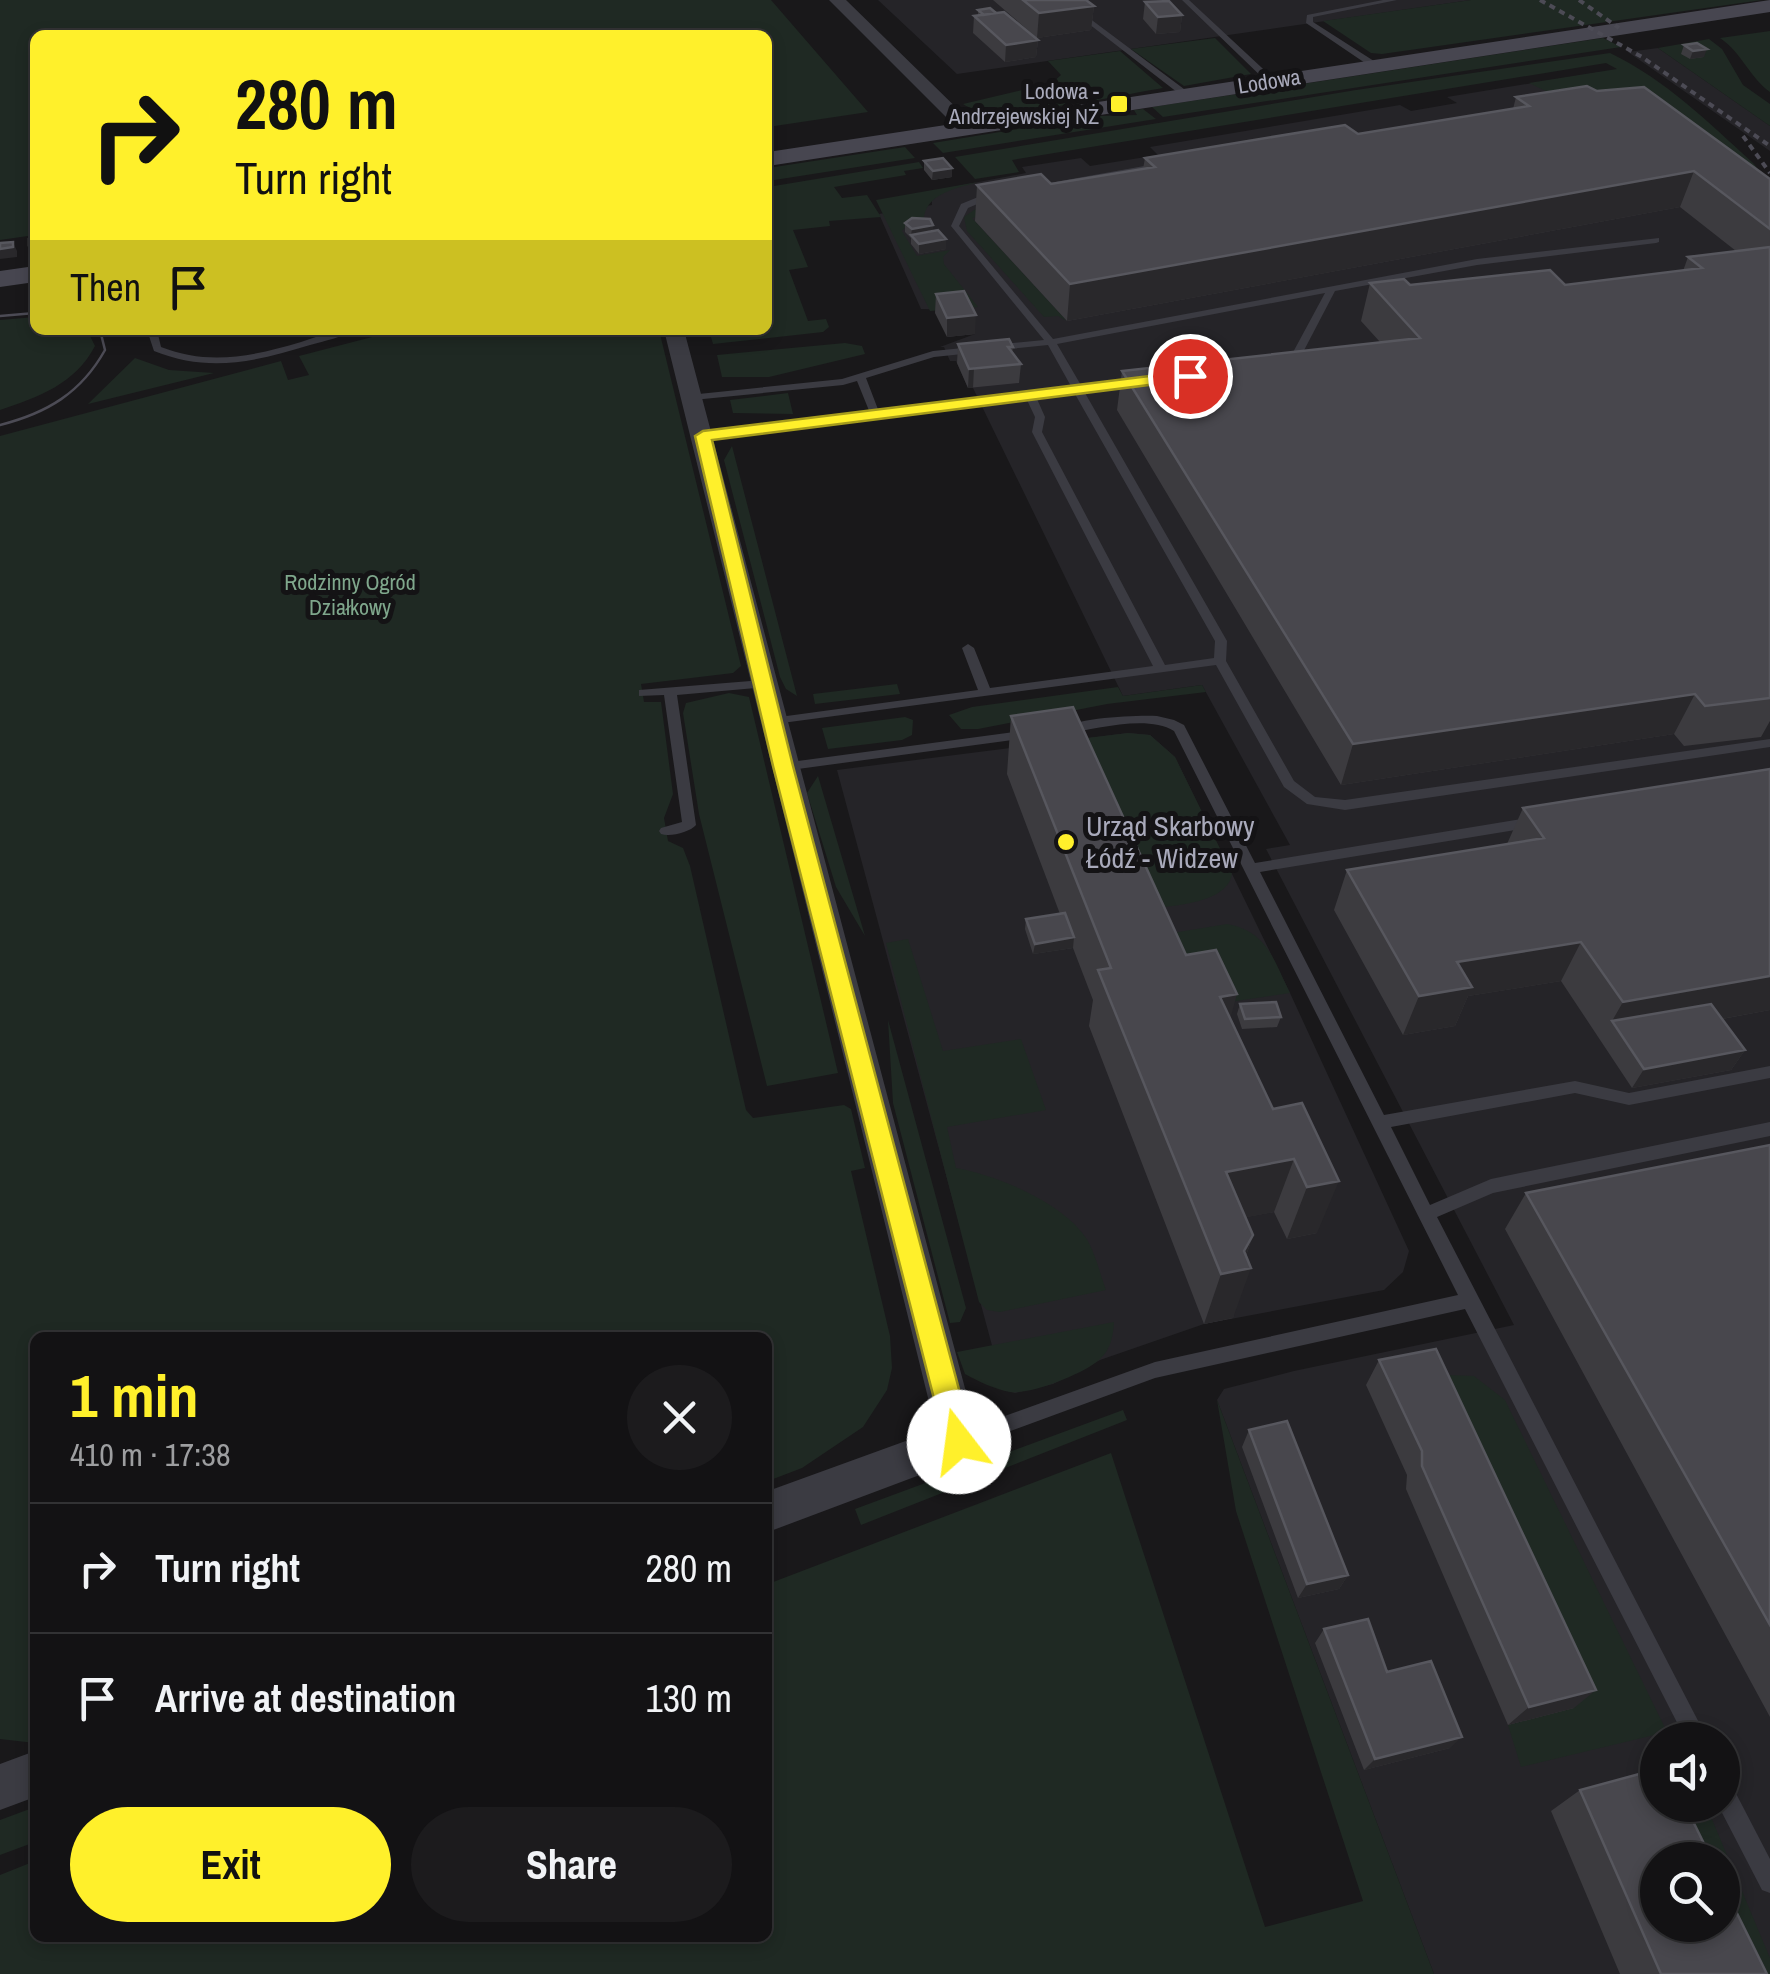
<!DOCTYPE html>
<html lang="en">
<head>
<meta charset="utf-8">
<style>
	body { margin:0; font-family:"Archivo Narrow",sans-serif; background:#1c1b1d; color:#f1f3f6; height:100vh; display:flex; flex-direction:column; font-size:38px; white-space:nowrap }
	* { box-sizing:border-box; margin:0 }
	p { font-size:32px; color:#9d9ea0 }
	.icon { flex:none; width:55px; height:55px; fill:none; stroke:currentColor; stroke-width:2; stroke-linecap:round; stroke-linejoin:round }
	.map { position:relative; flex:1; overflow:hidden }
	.details { position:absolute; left:30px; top:1332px; width:742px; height:610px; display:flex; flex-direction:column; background:#131214; border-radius:15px; box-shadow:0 5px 15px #0003,0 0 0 2px #323234 }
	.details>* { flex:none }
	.guide { position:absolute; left:30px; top:30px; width:742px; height:305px; border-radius:15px; box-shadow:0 5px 15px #0003,0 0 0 2px #323234; background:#fff02b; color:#111; overflow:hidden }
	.buttons { position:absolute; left:1640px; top:1722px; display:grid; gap:20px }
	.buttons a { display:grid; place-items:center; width:100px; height:100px; border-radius:50%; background:#131214; box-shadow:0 5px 15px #0003,0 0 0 2px #323234; font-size:50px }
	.pin { position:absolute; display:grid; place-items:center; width:85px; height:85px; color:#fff; margin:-42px; border:5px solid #fff; border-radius:50%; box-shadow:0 2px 10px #0007 }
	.me { position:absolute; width:110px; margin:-55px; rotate:345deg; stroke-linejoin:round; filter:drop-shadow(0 0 8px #0008) }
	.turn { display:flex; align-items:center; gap:35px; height:210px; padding:0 40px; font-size:45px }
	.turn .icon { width:130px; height:130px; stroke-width:2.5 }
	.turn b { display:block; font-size:70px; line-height:85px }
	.then { display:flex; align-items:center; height:95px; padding:0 40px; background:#0003; gap:20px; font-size:38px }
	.round { display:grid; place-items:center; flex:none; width:105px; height:105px; border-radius:52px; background:#1c1b1d }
	.overview { display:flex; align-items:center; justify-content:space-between; height:170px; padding:0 40px }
	h1 { font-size:60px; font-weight:700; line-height:75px; color:#fff02b }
	.action { display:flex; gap:20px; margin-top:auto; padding:20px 40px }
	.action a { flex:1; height:115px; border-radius:60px; background:#fff02b; color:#111; font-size:40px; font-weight:700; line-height:115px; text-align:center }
	.action a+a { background:#1c1b1d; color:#f1f3f6 }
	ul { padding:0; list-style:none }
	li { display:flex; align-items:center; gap:30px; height:130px; padding:0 40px; border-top:2px solid #323234 }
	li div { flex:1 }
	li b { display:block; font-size:38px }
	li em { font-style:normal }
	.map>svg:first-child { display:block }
	.built { fill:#252428; fill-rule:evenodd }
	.green { fill:#1f2923 }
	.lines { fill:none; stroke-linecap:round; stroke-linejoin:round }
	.lane { fill:#3b3b42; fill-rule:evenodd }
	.street { fill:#3b3b42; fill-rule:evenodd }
	.secondary { fill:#474650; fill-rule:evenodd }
	.tram { stroke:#4c4b55; stroke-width:2.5 }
	.rail { stroke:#4c4b55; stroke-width:4; stroke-dasharray:6 5; stroke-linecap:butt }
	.wall { fill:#3c3b3f }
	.shaded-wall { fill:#29282b }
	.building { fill:#48474d; stroke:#57575e; stroke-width:2.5 }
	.route { fill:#fff02b; stroke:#a69c1c; stroke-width:2.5 }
	.poi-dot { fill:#fff02b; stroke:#141315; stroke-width:4 }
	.labels { text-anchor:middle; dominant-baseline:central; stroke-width:10; stroke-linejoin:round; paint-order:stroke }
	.far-street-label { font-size:22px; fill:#a9aabb; stroke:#141315 }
	.far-poi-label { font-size:22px; fill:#a9aabb; stroke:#141315; text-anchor:end }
	.far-park-label { font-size:22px; fill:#7fa78c; stroke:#141315 }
	.poi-label { font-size:28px; fill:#a9aabb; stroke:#141315; text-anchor:start }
</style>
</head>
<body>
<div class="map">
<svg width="1770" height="1974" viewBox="0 0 1770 1974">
	<rect width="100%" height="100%" fill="#19181a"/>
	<path class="built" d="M878 0H1471L957 74Z
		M1658 48 1770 126V151L1628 52Z
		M1600 72 1770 199V1974H1434L1217 1400 1224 1389 1294 1371 1514 1325 1266 849 1290 845 1202 685 1123 696 973 388H968L956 361H950L944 347H940L975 334 964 310 921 309 879 214 932 205 931 191 1026 173 1022 167 1081 158 1090 166 1158 155 1150 147 1400 105 1411 111 1457 103 1447 97ZM1658 1740H1722V1805H1658ZM1658 1860H1722V1925H1658Z
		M1128 733 1150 735 1175 757 1290 993 1409 1251 1403 1272 1384 1290 1204 1324 1100 1360 1053 1384 1015 1393 1004 1390 837 770Z"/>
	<path class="green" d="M0 0H771L868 112 768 127V35H35V235L0 240Z
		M1471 0H1762L1382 54 1371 53 1323 21Z
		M1770 31V92C1750 78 1742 53 1720 38Z
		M1215 38 1251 74 1184 86 1131 49Z
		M1603 38 1621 47 1163 117 1152 107Z
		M1709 39 1722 49 1743 85 1770 104V126L1658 48Z
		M1120 51 1163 88C1125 94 989 125 963 104L1052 83 1061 75 1048 61Z
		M1610 53C1666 80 1708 122 1753 163 1761 170 1766 189 1770 199L1529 83 1617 69 1606 63 1012 160 1019 172 975 179 955 157 1356 90Z
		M1143 109 1156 119 943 153 933 143 1097 116 1137 115 1134 110Z
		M905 147 915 158 768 181V168Z
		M919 162 923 168 904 171 906 175 834 187 842 198 867 195 881 217 829 221 830 226 793 230 808 267 789 270 808 321 826 319 829 327 823 332 713 344 709 330H768V187Z
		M978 182C955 189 921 194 924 225L906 226 902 231 917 256 950 250 943 257 944 264 978 307 930 311 876 200Z
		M990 199 1019 209 972 218 1067 321 1058 316 1044 317 967 231 964 217Z
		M35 317V330H87L95 346C75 384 39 397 0 410V320Z
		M399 330H659L741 666 733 673 641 684 644 702H661L673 794 664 818 668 841 683 848 690 866 746 1110 753 1118 844 1105 851 1109 865 1168 851 1171 890 1336 892 1368 887 1390 863 1427 802 1468 768 1481V1338H35V1743L0 1739V436L281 361 288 380 309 375 299 356Z
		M845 343 862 346 865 354 769 377H722L717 355Z
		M135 358 169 370 214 373 88 404Z
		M788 393 793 414 733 413 730 400Z
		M732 446 797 696 786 689 780 677 724 460Z
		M897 684 900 694 815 704 813 694Z
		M1202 685 1206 692 1107 704 978 729H961L949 715 972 707 1118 687 1123 696Z
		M729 693 749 697 838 1073 767 1086 699 814 683 713 686 703Z
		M905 717 913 720 912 735 902 740 828 749 822 728Z
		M1128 733 1150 735 1175 757 1232 873C1228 908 1157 906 1128 911L1037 744Z
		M818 776 865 936 836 887 807 793Z
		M1227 924C1268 932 1273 959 1290 993L1202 1006 1142 938Z
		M908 939 943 1051 1021 1039 1046 1110 947 1127 956 1168C996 1175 1062 1202 1086 1238 1095 1252 1100 1274 1106 1290L1000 1312 987 1310 979 1302 886 943Z
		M888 1020 966 1308 960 1322 950 1323 893 1103Z
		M1114 1322C1113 1336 1111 1349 1100 1359 1086 1373 1030 1395 1010 1392 994 1389 980 1382 965 1374L957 1352Z
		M1421 1374 1474 1376 1505 1400 1667 1732 1521 1767 1508 1725 1573 1708Z
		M1217 1400 1434 1974H0V1875L35 1861V1938H768V1584L1111 1453 1265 1927 1363 1901 1236 1511Z
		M1123 1410 1127 1420 861 1525 855 1509Z
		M1633 1788 1658 1805H1706L1770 1958V1974H1720L1722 1860H1667Z
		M35 1807V1842L0 1855V1820Z"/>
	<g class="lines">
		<path class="lane" d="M1058 0H1065L1188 92V96H1182Z
			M1182 0H1189L1274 79V83H1268Z
			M1383 0H1397L1313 17V22L1377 63V67H1371L1306 23 1307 15Z
			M1161 163H1164V167L1031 190 1027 187Z
			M993 191 997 194 996 196 968 208 959 226 1053 339 1477 259 1659 238V242L1656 243 1477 265 1335 291 1300 358 1288 365 1283 362 1291 356 1325 293 1057 344 1082 387 1141 380 1146 383 1141 386 1085 393 1227 641 1226 661 1294 781 1315 797 1345 800 1770 739V747L1345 810 1307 804 1284 787 1216 665 767 725 766 722 772 718 978 690 962 648 968 644 974 648 990 688 1153 666 1032 432 1035 417 1027 400 703 439 698 436 703 433 870 413 857 381 843 385 693 400 688 397 689 395 842 379 933 351 1044 340 951 226 961 204ZM1048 345 1072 388 879 412 866 378 934 357ZM1075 394 1215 641 1214 658 1165 665 1042 432 1045 417 1037 399Z
			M147 330H157L161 347C209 366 254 356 301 342 319 336 336 330 355 330 342 337 325 341 310 345 254 362 209 373 154 351Z
			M763 680 767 681V687L677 695 696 825C690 832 671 837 661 834L659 831 661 828 682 822 664 695 639 696V690Z
			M1157 716 1174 720 1184 725 1255 863 1534 817 1541 822 1534 827 1260 872 1384 1115 1575 1081 1629 1093 1770 1066V1078L1629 1105 1575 1093 1391 1127 1430 1205 1491 1179 1770 1122V1136L1493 1193 1437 1217 1708 1740H1686L1465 1309 1155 1378 959 1450 952 1447 950 1441 952 1435 1155 1362 1458 1295 1174 731C1146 714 1094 730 1063 734L1057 730C1075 718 1133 715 1157 716Z
			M1030 730 1036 734 1035 737 783 771 776 767 783 763Z
			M1722 1779 1730 1782 1770 1859V1893L1762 1890 1718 1805H1722Z"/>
		<path class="street" d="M829 0H846L973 124V132H961Z
			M664 330H684L979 1441 973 1455 768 1532V1491L936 1430Z
			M35 1751V1797L0 1810V1764Z"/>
		<path class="secondary" d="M1770 0V12L768 166V152Z
			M35 266V282L0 287V271Z"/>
		<path class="tram" d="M0 316 35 313
			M0 425C47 413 81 393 105 350L100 330"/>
		<path class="rail" d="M1540 0 1642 57 1770 146
			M1579 0 1619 28
			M1743 136 1770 173"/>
	</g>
	<path class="wall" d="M993 0H1086L1094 6 1091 30 1037 38Z
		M1145 2 1182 15 1180 32 1156 34 1143 19Z
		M978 10 996 13 1038 40 1036 57 1005 62 973 33 974 16 978 15Z
		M1684 45 1704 57 1690 59 1681 54Z
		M1516 97 1770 179V721L1761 737 1684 746 1674 734 1341 785 1117 410 1122 371 1380 342 1361 321 1370 283 1410 285H1565L1683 271 1688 257 1736 251 1680 207 1067 321 975 221 977 185 1051 184 1143 169 1145 158 1358 134 1513 109Z
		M924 161 952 168V177L932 180 924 170Z
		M905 223 933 231 946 249 919 254 911 244V238L905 232Z
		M936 294 975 334 947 337 935 313Z
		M958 344 1013 347 1012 353 1021 364 1019 383 968 388 957 363Z
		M1011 716 1186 955 1231 1019 1273 1109 1302 1103 1317 1233 1287 1239 1274 1212 1246 1217 1253 1235 1246 1256 1233 1318 1204 1324 1089 1026 1093 1000 1073 948 1033 954 1025 929 1026 919 1060 914 1007 774Z
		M1523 808 1770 1010 1722 1019 1745 1050 1731 1070 1632 1088 1561 981 1468 996 1455 1026 1403 1035 1334 910 1347 870 1507 844Z
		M1240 1004 1281 1017 1277 1027 1242 1029 1237 1014Z
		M1770 1145V1717L1505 1229 1526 1193Z
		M1379 1360 1574 1708 1508 1725 1406 1489 1407 1475 1366 1385Z
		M1249 1430 1348 1575 1339 1589 1298 1598 1242 1447Z
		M1324 1629 1387 1672 1450 1748 1364 1770 1315 1643Z
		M1580 1790 1767 1974H1620L1551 1811Z"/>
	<path class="shaded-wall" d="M1094 6 1091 30 1037 38 1039 13Z
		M1182 15 1180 32 1156 34 1158 17Z
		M1038 40 1036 57 1005 62 1006 45Z
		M1707 49 1704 57 1690 59 1693 51Z
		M952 168V177L932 180 933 171Z
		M1694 171 1680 207 1067 321 1070 284Z
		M933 225V234L911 235 912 229Z
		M946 239V249L919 254V244Z
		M13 242 17 251V257L0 259V249Z
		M35 244V254L33 255 29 245Z
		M976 315 975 334 947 337V318Z
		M974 368 973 388H968L969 369Z
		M1695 694 1674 734 1341 785 1353 744Z
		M1074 937 1073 948 1033 954 1035 944Z
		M1581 942 1561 981 1468 996 1455 1026 1403 1035 1419 996 1457 962Z
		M1770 976V1010L1623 1037 1612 1021 1623 1002Z
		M1237 994 1222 1049 1220 997Z
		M1745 1050 1731 1070 1632 1088 1644 1069Z
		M1294 1159 1274 1212 1210 1224 1226 1172Z
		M1339 1181 1317 1233 1287 1239 1307 1187Z
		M1253 1235 1241 1270 1251 1268 1233 1318 1204 1324 1221 1274 1244 1251Z
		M1348 1575 1339 1589 1298 1598 1307 1584Z
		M1596 1690 1574 1708 1508 1725 1529 1707Z
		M1462 1737 1450 1748 1364 1770 1375 1759Z"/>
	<path class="building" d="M1023 0H1086L1094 6 1039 13Z
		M1169 1 1182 15 1158 17 1145 2Z
		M990 8 996 13 984 15 978 10Z
		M1004 12 1038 40 1006 45 974 16Z
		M1697 43 1707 49 1693 51 1684 45Z
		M1587 86 1597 91 1644 87 1770 179V229L1694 171 1070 284 977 185 1041 174 1051 184 1155 167 1145 158 1345 125 1358 134 1529 106 1516 97Z
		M943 158 952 168 933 171 924 161Z
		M912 218 930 219 933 225 912 229 905 223Z
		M938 230 946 239 919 244 911 235Z
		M35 238V244L29 245V239Z
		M13 242V247L0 249V243Z
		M1770 247V698L1705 706 1695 694 1353 744 1122 371 1420 338 1370 283 1404 279 1410 285 1550 270 1565 285 1702 268 1688 257Z
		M964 291 976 315 947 318 936 294Z
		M1009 339 1013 347H1008L1021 364 969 369 958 344Z
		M1073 707 1186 955 1216 950 1237 994 1220 997 1273 1109 1302 1103 1339 1181 1307 1187 1294 1159 1226 1172 1253 1235 1244 1251 1251 1268 1221 1274 1098 970 1111 968 1011 716Z
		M1770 769V976L1623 1002 1581 942 1457 962 1472 987 1419 996 1347 870 1544 838 1523 808Z
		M1065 913 1074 937 1035 944 1026 919Z
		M1276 1002 1281 1017 1245 1019 1240 1004Z
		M1711 1004 1745 1050 1644 1069 1612 1021Z
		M1770 1145V1625L1526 1193Z
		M1436 1349 1596 1690 1529 1707 1422 1466V1451L1379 1360Z
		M1287 1421 1348 1575 1307 1584 1249 1430Z
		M1368 1619 1387 1672 1431 1661 1462 1737 1375 1759 1324 1629Z
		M1658 1769V1805H1685L1712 1860H1658V1925H1722V1883L1767 1974H1661L1580 1790Z"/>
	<path class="route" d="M1190 371 1198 376 1196 379 712 440 793 766 973 1442 969 1451 959 1455 949 1451 945 1442 773 766 695 436 703 431Z"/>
	<g class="poi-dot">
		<rect x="1109" y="94" width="20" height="20" rx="5"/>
		<circle cx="1066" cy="842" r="10"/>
	</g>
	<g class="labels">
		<g class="far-street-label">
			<text transform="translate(1269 81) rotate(-9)">Lodowa</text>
		</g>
		<g class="far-poi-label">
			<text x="1099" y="91">Lodowa -<tspan x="1099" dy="25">Andrzejewskiej NŻ</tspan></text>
		</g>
		<g class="far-park-label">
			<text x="350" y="582">Rodzinny Ogród<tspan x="350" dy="25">Działkowy</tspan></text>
		</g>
		<g class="poi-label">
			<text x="1086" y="826">Urząd Skarbowy<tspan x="1086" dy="32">Łódź - Widzew</tspan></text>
		</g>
	</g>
</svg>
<div class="buttons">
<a><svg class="icon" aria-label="sound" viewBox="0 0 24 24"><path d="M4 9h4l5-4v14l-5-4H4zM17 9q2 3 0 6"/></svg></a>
<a><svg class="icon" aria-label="search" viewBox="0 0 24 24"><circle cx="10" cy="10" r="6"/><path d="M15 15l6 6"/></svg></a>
</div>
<div class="pin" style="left:1190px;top:376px;background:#d93025"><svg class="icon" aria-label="arrive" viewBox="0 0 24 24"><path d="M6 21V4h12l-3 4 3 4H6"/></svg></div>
<svg class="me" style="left:959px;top:1442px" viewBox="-20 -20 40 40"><circle r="19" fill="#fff"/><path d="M0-13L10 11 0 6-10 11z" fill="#fff02b"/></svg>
<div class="guide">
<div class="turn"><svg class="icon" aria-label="right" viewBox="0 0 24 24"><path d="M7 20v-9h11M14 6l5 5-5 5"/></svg><div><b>280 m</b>Turn right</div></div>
<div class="then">Then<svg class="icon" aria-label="arrive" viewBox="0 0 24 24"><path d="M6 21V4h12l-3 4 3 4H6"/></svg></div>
</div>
<section class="details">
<div class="overview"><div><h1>1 min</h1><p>410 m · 17:38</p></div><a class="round"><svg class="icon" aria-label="close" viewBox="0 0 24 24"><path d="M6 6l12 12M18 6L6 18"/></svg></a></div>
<ul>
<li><svg class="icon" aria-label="right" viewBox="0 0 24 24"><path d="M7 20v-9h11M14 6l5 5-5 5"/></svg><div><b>Turn right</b></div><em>280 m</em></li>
<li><svg class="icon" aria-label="arrive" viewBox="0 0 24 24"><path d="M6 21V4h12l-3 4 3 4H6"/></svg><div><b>Arrive at destination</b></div><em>130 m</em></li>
</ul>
<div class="action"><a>Exit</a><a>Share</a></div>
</section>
</div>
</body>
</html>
